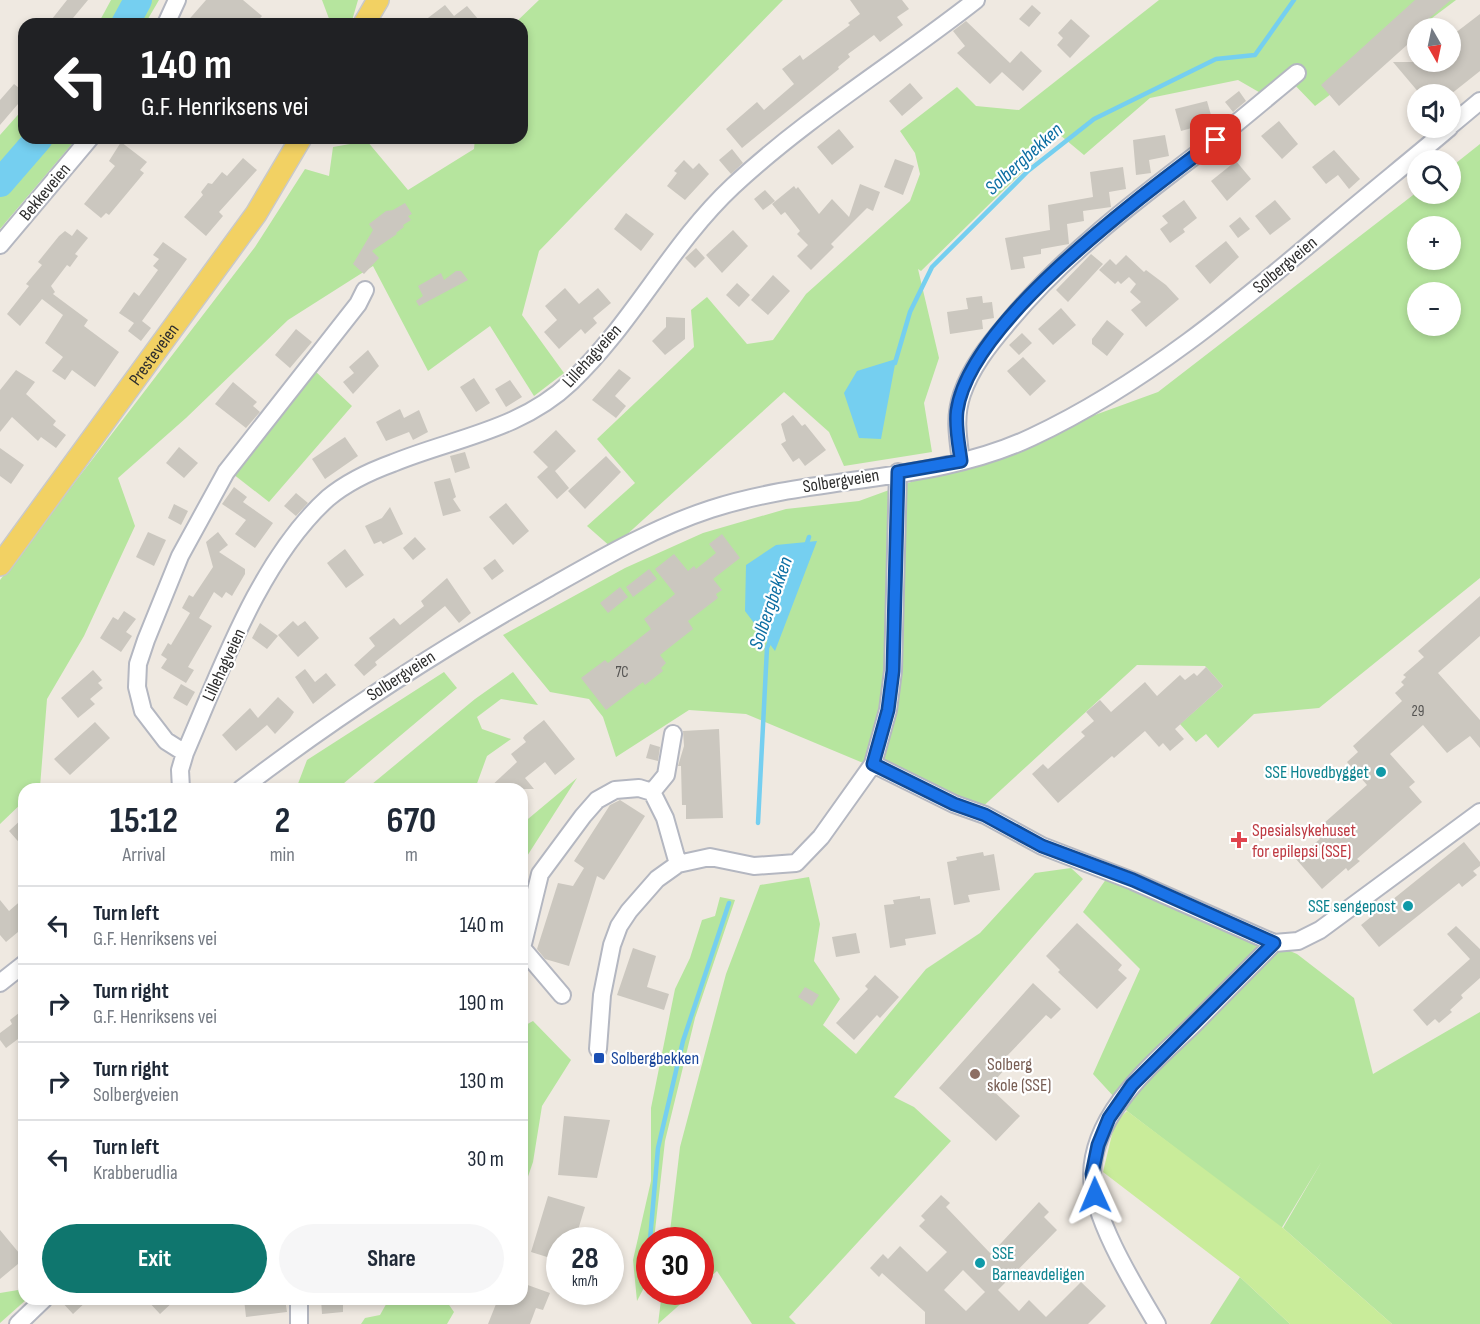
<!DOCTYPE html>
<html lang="en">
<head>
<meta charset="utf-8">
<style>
	body { margin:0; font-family:"Sofia Sans Condensed",sans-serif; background:#f6f6f7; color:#1f2937; height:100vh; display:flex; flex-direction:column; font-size:22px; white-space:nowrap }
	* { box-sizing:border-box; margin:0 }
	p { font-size:20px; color:#747a83 }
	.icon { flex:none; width:33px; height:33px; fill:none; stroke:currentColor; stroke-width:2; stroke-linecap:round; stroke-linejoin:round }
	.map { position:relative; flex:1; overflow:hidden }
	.drawer { position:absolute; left:18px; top:783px; width:510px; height:522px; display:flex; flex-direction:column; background:#fff; border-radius:18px; box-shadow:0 3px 9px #0003 }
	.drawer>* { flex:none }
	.guide { position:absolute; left:18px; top:18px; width:510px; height:126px; border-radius:18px; box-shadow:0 3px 9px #0003; background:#202124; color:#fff; overflow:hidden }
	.needle { width:39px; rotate:171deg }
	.controls { position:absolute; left:1407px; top:18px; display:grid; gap:12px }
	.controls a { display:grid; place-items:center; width:54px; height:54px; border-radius:50%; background:#fff; box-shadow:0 3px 9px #0003; font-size:30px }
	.speed { position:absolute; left:546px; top:1227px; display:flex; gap:12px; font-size:30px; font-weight:700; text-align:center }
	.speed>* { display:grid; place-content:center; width:78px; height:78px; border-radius:50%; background:#fff; box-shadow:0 3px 9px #0003; line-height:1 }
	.speed small { font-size:15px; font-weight:400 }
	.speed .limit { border:9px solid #d22; background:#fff; color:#111 }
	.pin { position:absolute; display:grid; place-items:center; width:51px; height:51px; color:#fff; margin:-26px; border-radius:12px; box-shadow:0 3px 9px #0006 }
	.me { position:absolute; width:66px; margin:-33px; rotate:359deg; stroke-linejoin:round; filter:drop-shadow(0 0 4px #0008) }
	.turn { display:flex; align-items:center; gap:21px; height:126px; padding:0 24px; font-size:27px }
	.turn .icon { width:78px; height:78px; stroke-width:2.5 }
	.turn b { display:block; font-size:42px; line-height:51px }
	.eta { display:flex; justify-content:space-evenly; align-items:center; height:102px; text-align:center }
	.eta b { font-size:36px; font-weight:700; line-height:42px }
	.primary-button { display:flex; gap:12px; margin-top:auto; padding:12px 24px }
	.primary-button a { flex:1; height:69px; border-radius:36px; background:#0f766e; color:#fff; font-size:24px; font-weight:700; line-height:69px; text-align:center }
	.primary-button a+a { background:#f6f6f7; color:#1f2937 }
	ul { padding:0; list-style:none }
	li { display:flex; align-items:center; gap:18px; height:78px; padding:0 24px; border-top:2px solid #e0e1e3 }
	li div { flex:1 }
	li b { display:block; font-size:22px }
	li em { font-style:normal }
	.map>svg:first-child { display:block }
	.green { fill:#b6e59e; fill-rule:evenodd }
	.pitch { fill:#c9ec9a }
	.water { fill:#75cff0 }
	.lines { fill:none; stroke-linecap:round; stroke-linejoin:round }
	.stream { stroke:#75cff0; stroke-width:4.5 }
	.river { stroke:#75cff0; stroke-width:28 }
	.building { fill:#cbc7bf; fill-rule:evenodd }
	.minor-casing { stroke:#b4b7c1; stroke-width:20 }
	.major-casing { stroke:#c9c9c9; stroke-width:24 }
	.minor { stroke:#fff; stroke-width:16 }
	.major { stroke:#f2d163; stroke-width:21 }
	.route-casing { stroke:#114b97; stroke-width:15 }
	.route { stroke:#1a73e8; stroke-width:10 }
	.culture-dot { fill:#0f9aa8; stroke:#fff; stroke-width:2 }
	.health-dot { fill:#e0444e; stroke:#fff; stroke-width:2 }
	.transit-dot { fill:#1a4fb4; stroke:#fff; stroke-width:2 }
	.education-dot { fill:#8d6e63; stroke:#fff; stroke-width:2 }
	.labels { text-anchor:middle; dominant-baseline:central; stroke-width:4.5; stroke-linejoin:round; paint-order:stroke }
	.number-label { font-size:15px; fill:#555452 }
	.street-label { font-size:18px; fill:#2e2e2e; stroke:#fff }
	.culture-label { font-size:18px; fill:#0d838f; stroke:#fff; text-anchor:end }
	.health-label { font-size:18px; fill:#be3a42; stroke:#fff; text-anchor:start }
	.transit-label { font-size:18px; fill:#164399; stroke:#fff; text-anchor:start }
	.education-label { font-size:18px; fill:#785e54; stroke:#fff; text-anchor:start }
	.water-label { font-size:20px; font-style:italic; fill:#0d6fa3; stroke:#fff }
</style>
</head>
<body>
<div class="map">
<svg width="1480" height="1324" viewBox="0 0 1480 1324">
	<rect width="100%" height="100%" fill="#efe9e1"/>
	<path class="green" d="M111 0H159L145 24H98Z
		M322 0H358L351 24H331Z
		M539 0H783L539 251 522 315 564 373 534 396 490 326 428 371 373 266 288 320 186 418 118 478 135 526 84 636 47 699 40 787 24 789V801L0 824V580L255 247 305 169 329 176 333 147 367 141 408 190 474 149 475 138H522V24H514Z
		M1159 0H1456L1315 106 1290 80 1264 95 1238 80 1150 98 1084 155 1060 135 921 271 918 269 939 358 924 403 932 452 844 466 829 432 784 392 612 548 587 526 635 483 597 439 694 347 691 310 707 297 747 344 773 340 806 294 910 201 920 174 915 153 900 131 957 87 976 106 1019 110Z
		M24 108V138H77L0 229V135Z
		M1480 144V578L1319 708 1254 714 1218 748 1206 734 1196 742 1180 724 1223 686 1205 666 1137 665 978 811 746 714 689 710 616 757 603 717 589 699 550 692 503 635 625 568 703 533 786 509 859 501 1158 392 1417 192 1450 194 1451 167ZM1418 226H1450V260H1418ZM1418 292H1450V326H1418Z
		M314 370 352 406 269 502 233 474Z
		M444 672 457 688 337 789H296L307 760Z
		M513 672 538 705 501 699 477 717 482 729 511 739 487 756 475 789H366L475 699Z
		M577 778 522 864V824Z
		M1071 868 1083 879 894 1097 914 1107 951 1141 789 1317 796 1324H752L717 1271 701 1285 700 1240H669L680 1147 726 974 760 885 809 877 820 924 814 961 840 999 823 1025 856 1054 926 969 980 933 1035 873Z
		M1109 875 1297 954 1354 998 1373 1074 1480 1012V1324H1392L1283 1228 1322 1161 1281 1229 1127 1111 1093 1074 1140 969 1083 912Z
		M720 897 735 900 695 1018 665 1141 654 1240H650L649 1278 637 1301 633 1260 651 1181V1108L675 989 690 958 702 920 715 916Z
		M533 1021 571 1060 542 1106 533 1162 522 1194V1027Z
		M1240 1277 1290 1324H1210Z
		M24 1289V1299H27L0 1323V1293Z
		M662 1292H694L658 1324Z
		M389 1299H445L454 1312 447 1324H361L365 1318 380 1315Z"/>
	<path class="pitch" d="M1127 1111 1283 1228 1392 1324H1290L1240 1277 1103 1172 1115 1122Z"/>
	<path class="water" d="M896 359 881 439 859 438 844 393 857 371Z
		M817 541 775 651 745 611 746 565 776 545Z"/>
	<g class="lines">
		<path class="stream" d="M895 363 910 312 932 267 1028 171 1094 119 1216 59 1255 55 1294 0
			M806 546 809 537
			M758 823 767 648 771 638
			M650 1240 658 1148 683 1041 729 903
			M649 1251 650 1246"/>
		<path class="river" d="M125 24 138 0
			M0 183 39 138"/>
	</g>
	<path class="building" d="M67 0H88L68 24H48Z
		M206 0H243L262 16 255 24H185Z
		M850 0H902L909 9 897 17 903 25 880 42 874 35 848 54 850 57 838 67 839 69 742 148 726 129 757 102 764 110 794 84 782 69 800 55 803 60 850 25 848 23 860 14Z
		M1415 0H1451L1426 21 1429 24 1423 28H1418V35L1407 45 1339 106 1321 85Z
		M445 5 454 16 467 6 478 19 471 24H420Z
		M1032 5 1041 13 1029 27 1019 19Z
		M1480 14V71L1451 94H1420L1393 62H1450V37Z
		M1071 19 1090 36 1070 58 1057 45 1063 38 1058 33Z
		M966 21 1010 63 1021 51 1042 71 1023 91 1002 72 990 84 957 53 965 46 953 31Z
		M910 83 923 98 902 116 889 101Z
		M14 84 24 92V97L0 125V100Z
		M1239 91 1246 101 1233 112 1225 102Z
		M1207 101 1213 122 1181 131 1175 109Z
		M1279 121 1298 144 1282 159 1261 136Z
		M839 129 854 147 832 165 817 147Z
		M1165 135 1169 156 1149 160 1151 173 1136 175 1133 140Z
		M121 142 147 162 140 170 144 173 109 215 106 213 101 218 84 204 115 166 109 161Z
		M732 149 743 163 731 174 719 160Z
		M1334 150 1360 179 1349 189 1338 175 1326 184 1312 167Z
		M243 158 257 170 219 212 223 216 206 236 184 217 203 195 201 192 208 183 212 184 222 172 227 176Z
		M895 159 914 166 903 195 884 187Z
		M684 160 693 169 699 163 709 174 685 200 667 186 677 173 674 171Z
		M1236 161 1251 179 1227 201 1211 181Z
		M1123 167 1126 189 1109 192 1111 207 1083 211 1084 221 1067 224 1069 244 1041 249V254L1023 257 1025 268 1011 270 1005 238 1050 230 1048 205 1093 197 1090 172Z
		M860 184 880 192 873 211 867 208 831 244 834 247 811 270 797 256 808 245 797 234 800 231 785 212 781 215 772 204 794 186 796 189 798 187 819 214 832 199 849 217Z
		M765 190 775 201 763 210 754 199Z
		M1184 200 1197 218 1183 229 1185 232 1170 243 1160 229 1168 223 1162 216Z
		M1275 200 1291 219 1270 235 1255 216Z
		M405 203 412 214 408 216 411 220 403 225 404 227 396 233 397 234 372 251 379 258 364 274 353 264 373 230 369 224 386 211 393 210Z
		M626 213 654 234 641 251 614 229Z
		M1240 217 1250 229 1238 238 1229 226Z
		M77 229 88 238 75 254 78 256 70 267 67 265 51 286 55 292 53 294 88 320 84 326 119 352 95 387 72 370 65 380 52 371 63 357 45 343 63 315 42 299 20 326 7 314 29 286 26 284 42 265 38 262 59 236 65 231 72 236Z
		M733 230 748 246 722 273 706 255Z
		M1226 241 1239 257 1210 284 1195 266Z
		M163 242 187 259 142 321 151 328 141 341 128 331 134 323 119 313 134 292 139 296 158 270 153 266 159 259 153 255Z
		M696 248 705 258 695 268 685 258Z
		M1091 254 1103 264 1068 302 1056 290Z
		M1126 255 1144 272 1146 270 1166 285 1179 299 1146 327 1131 310 1141 302 1130 292 1136 284 1129 277 1121 284 1118 281 1115 284 1099 270 1110 259 1116 265Z
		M456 271H461L468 280 419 306 416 301 423 296 418 286 441 273 444 280Z
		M773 275 790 291 768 315 751 300Z
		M737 283 750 295 739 307 726 295Z
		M565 288 579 304 598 288 611 303 593 318 597 323 585 334 581 329 559 349 544 332 557 320 545 306Z
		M982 296 983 303 992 302 994 318 982 320 983 329 950 334 947 312 968 309 966 298Z
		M1061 308 1076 325 1053 345 1038 329Z
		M666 317 685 318V339L665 355 652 341 666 327Z
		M1107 320 1124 334 1107 356 1092 344V339Z
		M296 329 312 342 290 368 275 355Z
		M1022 333 1032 343 1019 355 1009 345Z
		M368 350 379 366 353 394 343 382 354 373 349 367Z
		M1023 357 1046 381 1030 396 1007 371Z
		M619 369 631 378 615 396 626 406 616 418 592 400Z
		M16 370 35 382 26 394 56 421 53 425 66 435 56 448 41 437 38 441 12 417 0 432V390Z
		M474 378 490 403 476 412 460 387Z
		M510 380 522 397 506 407 495 389Z
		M233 382 257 402 253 406 260 412 246 428 215 404Z
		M400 409 404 418 419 410 428 432 413 440 409 432 386 441 376 422Z
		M793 415 802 426 805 424 826 450 805 466 799 458 793 462 781 444 786 441 781 424Z
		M556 430 576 451 555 471 569 488 557 499 537 477 548 467 533 452Z
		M345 437 358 456 325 479 312 459Z
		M179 447 198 463 184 478 166 463Z
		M0 448 24 465 11 484 0 476Z
		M465 452 470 468 455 473 450 456Z
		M606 456 621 472 585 509 568 491Z
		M450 478 456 497 453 499 461 511 443 516 434 482Z
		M234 487 247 497 243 502 273 523 255 548 235 534 246 520 222 504Z
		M296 493 308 503 296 516 284 506Z
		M506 503 529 531 513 545 489 517Z
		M174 504 188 511 181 525 168 518Z
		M390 507 403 534 383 544 381 541 374 544 365 526 382 518Z
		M148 532 166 540 154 566 136 557Z
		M218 532 228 545 219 552 245 569V574L232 596 226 592 222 598 214 592 199 618 212 626 188 667 194 670 186 683 161 668 167 659 161 655 168 643 171 645 190 613 182 608 189 595 193 597 213 567 206 542Z
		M722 534 740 558 713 579 722 590 716 594 718 598 688 621 693 629 660 655 666 663 661 668 663 671 645 685 643 682 606 710 581 678 605 660 608 663 651 629 644 619 675 594 655 569 674 554 688 571 694 566 696 569 716 553 709 544Z
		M415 537 426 549 413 560 403 548Z
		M345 549 364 575 346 588 327 563Z
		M495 559 504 571 492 580 483 568Z
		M649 569 657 579 633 597 626 587Z
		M447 578 471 613 459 623 445 606 375 662 377 665 364 676 354 665 375 646 369 638 394 618 400 625 424 606 421 601Z
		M620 587 628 597 608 613 600 603Z
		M1480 596V636L1438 673 1480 720V748L1470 736 1447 753 1423 725 1390 754 1415 782 1409 787 1422 802 1357 859 1360 861 1348 871 1346 868 1322 889 1296 859 1320 839 1314 832 1367 785 1347 762 1358 752 1353 746 1402 701 1395 693 1404 685 1401 682 1406 677 1403 675 1424 657 1418 651Z
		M124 611 136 619 126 632 132 636 121 652 100 638 113 617 118 620Z
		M293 621 298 626 305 621 319 638 298 657 278 635Z
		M260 623 278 636 267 649 252 638Z
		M1206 667 1223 686 1175 729 1184 739 1170 751 1163 743 1159 747 1145 731 1114 758 1112 756 1058 803 1032 774 1043 764 1048 769 1085 736 1081 732 1094 721 1086 712 1100 700 1111 712 1145 682 1157 696 1180 675 1185 680 1194 673 1197 676Z
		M305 669 315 682 326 673 336 685 313 704 295 677Z
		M93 670 102 680 98 683 103 688 90 699 95 704 78 718 61 698Z
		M181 684 195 692 187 706 173 698Z
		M278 697 294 712 290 718 275 734 267 725 236 751 222 735 250 708 258 718Z
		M544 720 575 759 555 775 545 762 525 778 534 789H488L517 762 511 754 526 742 523 738 525 735Z
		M95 722 110 738 70 775 54 759Z
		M719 729 723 818 686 819V805H682L681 766H678L684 746 683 731Z
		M650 744 660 747 658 761 646 758Z
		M620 800 645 816 604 880 597 876 569 966 545 959 537 949 558 883 573 886 584 868 574 861 610 805Z
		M24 817V848L9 831Z
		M1464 842 1480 862V866L1473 871 1477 875 1462 887 1459 883 1379 947 1361 925Z
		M983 852 984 856 994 854 1000 890 968 895 970 902 954 905 947 862 957 860 956 857Z
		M920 896V899L930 898 936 934 905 939 906 945 890 948 884 905 894 904 893 900Z
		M24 898V927L6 942 0 935V900L9 911Z
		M1077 923 1122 965 1118 970 1127 978 1097 1009 1058 972 1060 970 1046 956Z
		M1456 926 1480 949V978L1461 995 1463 998 1450 1010 1452 1012 1439 1023 1435 1019 1427 1026 1413 1010 1470 959 1447 934Z
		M856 933 860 953 836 957 832 937Z
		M633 948 656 956 647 987 669 994 664 1010 617 995Z
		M875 975 899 997 880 1018 877 1015 854 1040 836 1023 868 989 865 986Z
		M1033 983 1061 1009 1051 1019 1046 1015 1007 1056 1012 1061 989 1087 1020 1116 996 1141 939 1088Z
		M805 987 819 995 812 1006 798 997Z
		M24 1009V1039L22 1036 6 1048 0 1040V1033L12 1024 10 1020Z
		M564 1116 610 1120 597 1178 558 1175Z
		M941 1195 950 1203 946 1207 991 1254 1039 1202 1049 1212 1044 1217 1057 1230 998 1290 1019 1311 1029 1300 1046 1317 1081 1282 1106 1306 1088 1324H925V1312L882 1273 879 1277 870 1268 883 1254 888 1259 900 1246 927 1272 947 1252 919 1226 925 1220 921 1216ZM963 1270 985 1292 966 1311 944 1290Z
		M548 1196 585 1207 575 1240H560V1261L531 1252Z
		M0 1230 24 1259 0 1279Z
		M522 1283 550 1293 543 1310 536 1308 530 1324H488L498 1299H522Z
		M59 1299H89L73 1314Z
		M146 1299H176L160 1314Z
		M244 1299H285L287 1312 246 1317Z
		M321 1299H343V1312L322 1314Z"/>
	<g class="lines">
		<g class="minor-casing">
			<path id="minor" d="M166 24 177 0
				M1450 126 1480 101
				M0 245 90 138
				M961 461C958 438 954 417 962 394 971 368 988 346 1006 325 1065 253 1139 198 1213 142 1241 120 1269 96 1297 73
				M185 753 166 741 143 711 137 687 138 664 146 640 180 556 226 472 358 304 365 290
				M873 764 954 804 985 815 1042 846 1133 881 1274 943
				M181 789 180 770 185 753C221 670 260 559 328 498 346 483 371 471 393 463 454 438 521 430 571 382 633 323 671 244 733 186 808 116 896 63 976 0
				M241 789C338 715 440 649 547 589 600 559 653 528 711 509 815 475 933 484 1032 437 1143 385 1238 305 1330 227 1370 193 1410 161 1449 128
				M652 792 666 775 673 734
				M0 983 24 964
				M562 995 522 948 540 874 583 816 597 800 615 790 639 788 652 792 665 818 678 864
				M598 1049 602 995 612 945 619 926 629 911 657 879 678 864 710 857 754 866 796 863 821 837 873 764 888 710 893 671 898 472
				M18 1324 44 1299
				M299 1324V1299
				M1157 1324C1135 1287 1092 1218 1092 1175 1093 1112 1153 1064 1194 1024 1221 997 1247 970 1274 943L1298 941 1320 930 1480 812"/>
		</g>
		<g class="major-casing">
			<g id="major">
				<path d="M364 24 378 0"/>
				<path id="s1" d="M0 565 256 214 301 138"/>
			</g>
		</g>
		<use href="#minor" class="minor"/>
		<use href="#major" class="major"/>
	</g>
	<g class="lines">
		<g class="route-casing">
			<path id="route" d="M1095 1195 1092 1174 1098 1145 1109 1118 1132 1085 1274 943 1133 880 1042 846 985 815 954 804 873 764 888 710 893 671 898 472 961 461C959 445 955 427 957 411 969 321 1146 193 1216 140"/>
		</g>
		<use href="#route" class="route"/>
	</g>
	<g class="culture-dot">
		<circle cx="1381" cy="772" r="6"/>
		<circle cx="1408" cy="906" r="6"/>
		<circle cx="980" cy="1263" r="6"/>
	</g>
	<path class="health-dot" d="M1236 831h6v6h6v6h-6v6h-6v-6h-6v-6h6z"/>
	<rect class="transit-dot" x="593" y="1052" width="12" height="12" rx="3"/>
	<circle class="education-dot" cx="975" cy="1074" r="6"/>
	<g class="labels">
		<g class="number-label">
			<text x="622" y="672">7C</text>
			<text x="1418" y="711">29</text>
		</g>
		<g class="street-label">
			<text transform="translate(45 192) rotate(-50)">Bekkeveien</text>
			<text transform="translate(1285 265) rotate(-40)">Solbergveien</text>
			<text stroke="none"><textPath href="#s1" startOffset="261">Presteveien</textPath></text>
			<text transform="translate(592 356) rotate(-48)">Lillehagveien</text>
			<text transform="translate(841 481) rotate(-9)">Solbergveien</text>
			<text transform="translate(224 665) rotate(-65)">Lillehagveien</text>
			<text transform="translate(401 676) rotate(-33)">Solbergveien</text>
		</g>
		<g class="culture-label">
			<text x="1369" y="772">SSE Hovedbygget</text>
			<text x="1396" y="906">SSE sengepost</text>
			<text x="992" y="1253" text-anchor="start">SSE<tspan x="992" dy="21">Barneavdeligen</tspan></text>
		</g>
		<g class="health-label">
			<text x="1252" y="830">Spesialsykehuset<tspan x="1252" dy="21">for epilepsi (SSE)</tspan></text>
		</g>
		<g class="transit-label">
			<text x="611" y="1058">Solbergbekken</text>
		</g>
		<g class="education-label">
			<text x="987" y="1064">Solberg<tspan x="987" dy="21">skole (SSE)</tspan></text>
		</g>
		<g class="water-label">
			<text transform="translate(1024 159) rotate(-42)">Solbergbekken</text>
			<text transform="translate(771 603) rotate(-71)">Solbergbekken</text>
		</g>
	</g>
</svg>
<div class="controls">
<a><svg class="needle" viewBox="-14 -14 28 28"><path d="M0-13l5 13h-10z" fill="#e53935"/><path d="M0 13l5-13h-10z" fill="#747a83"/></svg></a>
<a><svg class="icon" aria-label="sound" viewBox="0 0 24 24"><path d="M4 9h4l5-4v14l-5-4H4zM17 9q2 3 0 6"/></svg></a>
<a><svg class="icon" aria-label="search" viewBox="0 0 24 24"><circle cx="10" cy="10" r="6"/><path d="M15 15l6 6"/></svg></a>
<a>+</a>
<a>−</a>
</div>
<div class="speed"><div>28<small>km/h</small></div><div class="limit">30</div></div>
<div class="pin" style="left:1216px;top:140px;background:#d93025"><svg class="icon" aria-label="arrive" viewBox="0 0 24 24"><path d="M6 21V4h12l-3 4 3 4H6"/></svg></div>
<svg class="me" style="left:1095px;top:1195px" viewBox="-20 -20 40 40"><path d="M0-17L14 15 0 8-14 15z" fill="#1a73e8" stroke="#fff" stroke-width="4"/></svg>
<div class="guide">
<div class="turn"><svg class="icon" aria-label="left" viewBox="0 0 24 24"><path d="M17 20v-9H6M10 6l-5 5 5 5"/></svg><div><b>140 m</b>G.F. Henriksens vei</div></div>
</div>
<section class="drawer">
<div class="eta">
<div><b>15:12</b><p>Arrival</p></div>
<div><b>2</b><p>min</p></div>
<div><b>670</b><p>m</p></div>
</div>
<ul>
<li><svg class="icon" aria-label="left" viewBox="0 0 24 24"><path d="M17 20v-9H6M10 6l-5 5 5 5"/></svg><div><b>Turn left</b><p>G.F. Henriksens vei</p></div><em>140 m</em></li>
<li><svg class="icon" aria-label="right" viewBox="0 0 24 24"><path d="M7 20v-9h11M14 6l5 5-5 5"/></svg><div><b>Turn right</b><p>G.F. Henriksens vei</p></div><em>190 m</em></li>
<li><svg class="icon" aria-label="right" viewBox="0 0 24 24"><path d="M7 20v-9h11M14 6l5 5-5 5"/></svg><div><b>Turn right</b><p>Solbergveien</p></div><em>130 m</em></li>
<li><svg class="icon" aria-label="left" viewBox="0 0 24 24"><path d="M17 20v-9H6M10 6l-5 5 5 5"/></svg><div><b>Turn left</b><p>Krabberudlia</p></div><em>30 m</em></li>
</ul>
<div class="primary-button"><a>Exit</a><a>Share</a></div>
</section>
</div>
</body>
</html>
